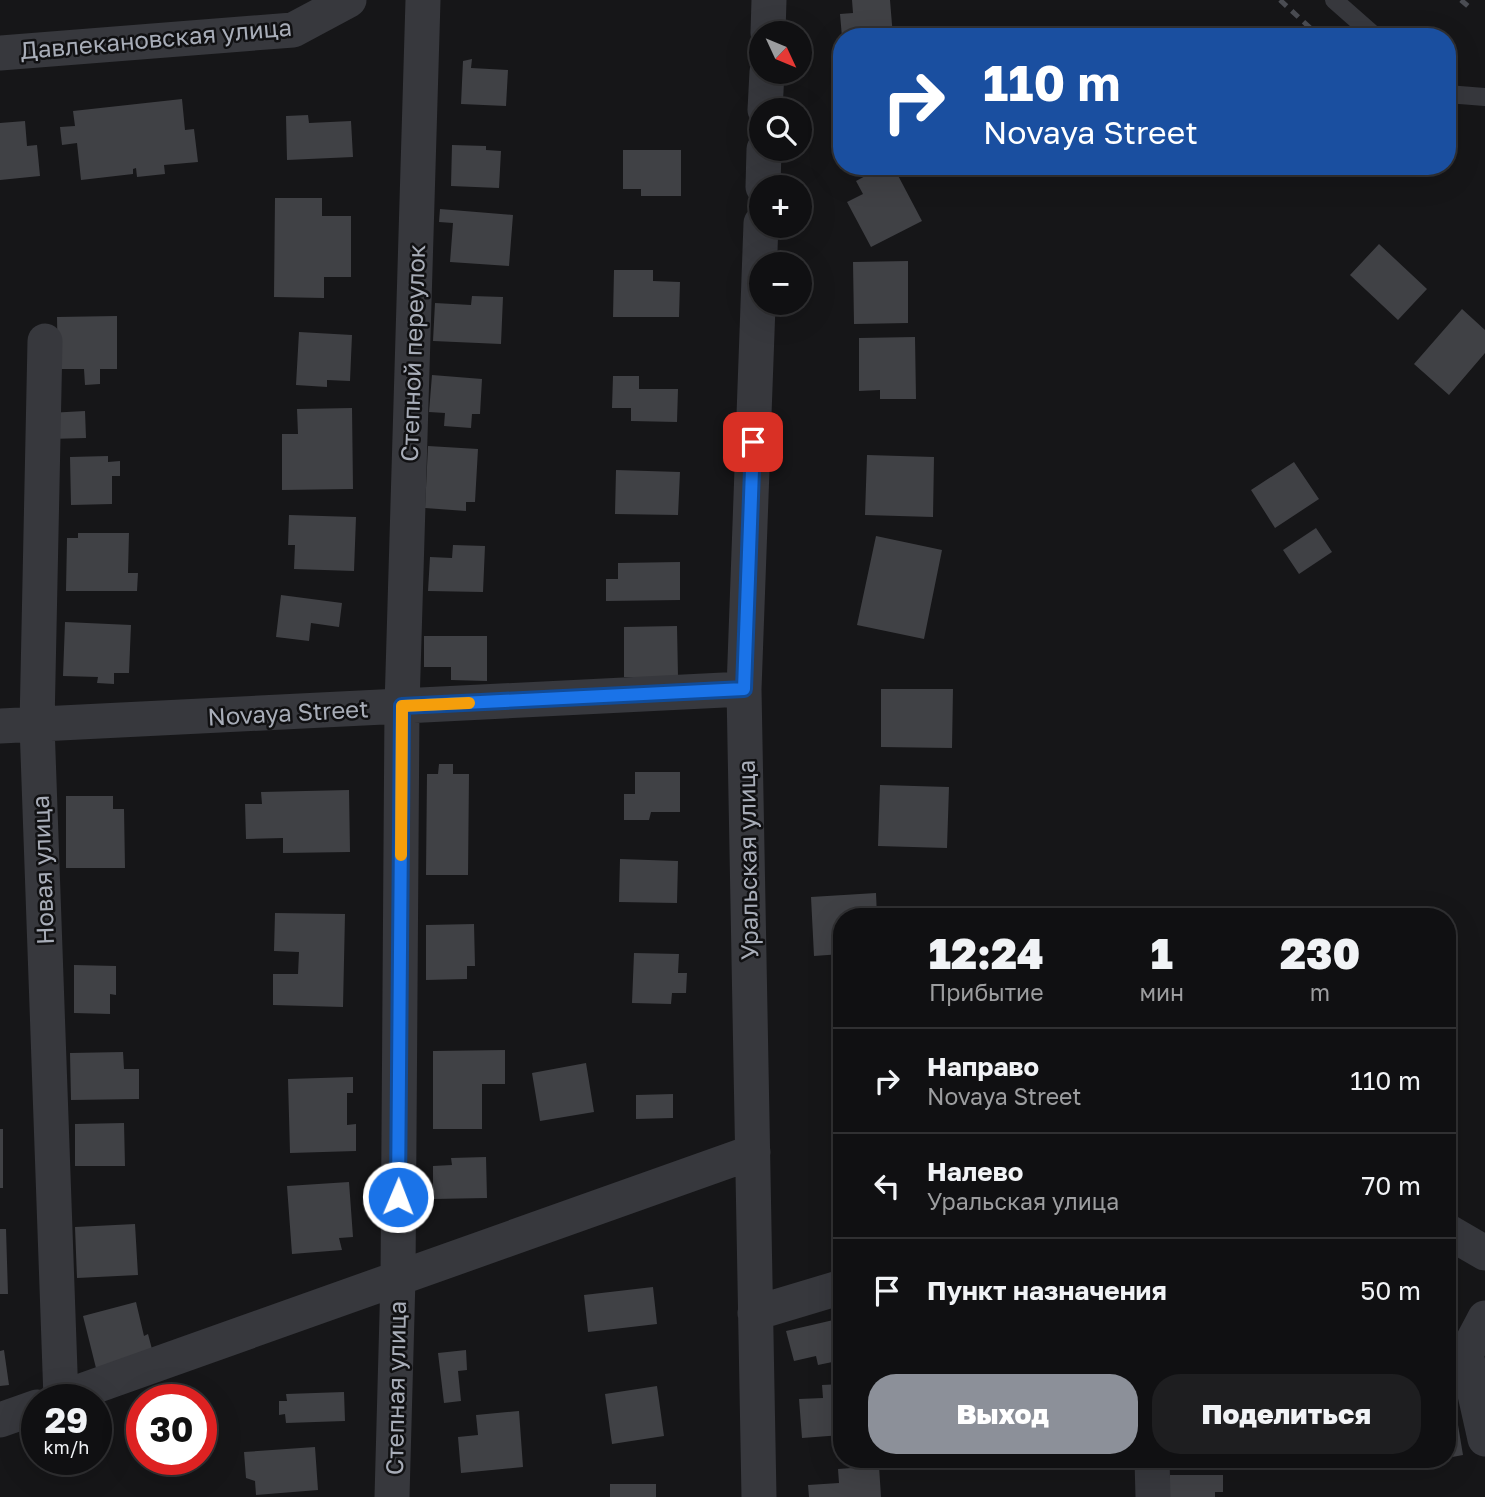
<!DOCTYPE html>
<html lang="ru">
<head>
<meta charset="utf-8">
<style>
	body { margin:0; font-family:"Golos Text",sans-serif; background:#1e1e20; color:#f1f3f6; height:100vh; display:flex; flex-direction:column; font-size:26px; white-space:nowrap }
	* { box-sizing:border-box; margin:0 }
	p { font-size:23px; color:#9c9d9f }
	.icon { flex:none; width:38px; height:38px; fill:none; stroke:currentColor; stroke-width:2; stroke-linecap:round; stroke-linejoin:round }
	.map { position:relative; flex:1; overflow:hidden }
	.panel { position:absolute; left:833px; top:908px; width:623px; height:560px; display:flex; flex-direction:column; background:#101012; border-radius:28px; box-shadow:0 7px 28px #0002,0 0 0 2px #303032 }
	.panel>* { flex:none }
	.guide { position:absolute; left:833px; top:28px; width:623px; height:147px; border-radius:28px; box-shadow:0 7px 28px #0002,0 0 0 2px #303032; background:#1a4fa0; color:#fff; overflow:hidden }
	.needle { width:46px; rotate:134deg }
	.fabs { position:absolute; left:749px; top:21px; display:grid; gap:14px }
	.fabs a { display:grid; place-items:center; width:63px; height:63px; border-radius:50%; background:#101012; box-shadow:0 7px 28px #0002,0 0 0 2px #303032; font-size:35px }
	.speed { position:absolute; left:21px; top:1384px; display:flex; gap:14px; font-size:35px; font-weight:700; text-align:center }
	.speed>* { display:grid; place-content:center; width:91px; height:91px; border-radius:50%; background:#101012; box-shadow:0 7px 28px #0002,0 0 0 2px #303032; line-height:1 }
	.speed small { font-size:18px; font-weight:400 }
	.speed .limit { border:10px solid #d22; background:#fff; color:#111 }
	.pin { position:absolute; display:grid; place-items:center; width:60px; height:60px; color:#fff; margin:-30px; border-radius:14px; box-shadow:0 4px 10px #0006 }
	.me { position:absolute; width:77px; margin:-38px; rotate:1deg; stroke-linejoin:round; filter:drop-shadow(0 0 5px #0008) }
	.turn { display:flex; align-items:center; gap:24px; height:147px; padding:0 35px; font-size:32px }
	.turn .icon { width:91px; height:91px; stroke-width:2.5 }
	.turn b { display:block; font-size:49px; line-height:60px }
	.eta { display:flex; justify-content:space-evenly; align-items:center; height:119px; text-align:center }
	.eta b { font-size:42px; font-weight:800; line-height:49px }
	.primary-button { display:flex; gap:14px; margin-top:auto; padding:14px 35px }
	.primary-button a { flex:1; height:80px; border-radius:28px; background:#8c9099; color:#fff; font-size:28px; font-weight:800; line-height:80px; text-align:center }
	.primary-button a+a { background:#1e1e20; color:#f1f3f6 }
	ul { padding:0; list-style:none }
	li { display:flex; align-items:center; gap:21px; height:105px; padding:0 35px; border-top:2px solid #303032 }
	li div { flex:1 }
	li b { display:block; font-size:26px }
	li em { font-style:normal }
	.map>svg:first-child { display:block }
	.building { fill:#404145 }
	.lines { fill:none; stroke-linecap:round; stroke-linejoin:round }
	.service { stroke:#37383d; stroke-width:18 }
	.minor { stroke:#37383d; stroke-width:35 }
	.rail { stroke:#4a4c52; stroke-width:5; stroke-dasharray:9 7; stroke-linecap:butt }
	.route-casing { stroke:#114b97; stroke-width:18 }
	.route { stroke:#1a73e8; stroke-width:12 }
	.slow { stroke:#f59e0b; stroke-width:12 }
	.labels { text-anchor:middle; dominant-baseline:central; stroke-width:5; stroke-linejoin:round; paint-order:stroke }
	.street-label { font-size:24px; fill:#a8adb8; stroke:#111113 }
</style>
</head>
<body>
<div class="map">
<svg width="1485" height="1497" viewBox="0 0 1485 1497">
	<rect width="100%" height="100%" fill="#161618"/>
	<path class="building" d="M852 0H890L893 37H842L840 14 853 13Z
		M472 59 471 68 508 70 506 106 461 104 463 61Z
		M182 99 185 130 194 129 198 162 164 165 165 174 137 177 136 168 133 169V174L81 180 77 143 62 145 60 127 75 126 73 111Z
		M308 115 309 123 351 121 353 157 287 160 286 116Z
		M25 121 27 146 37 145 40 176 0 180V123Z
		M452 145 486 146V150L501 151 499 188 451 186Z
		M623 150H681V196H641V189H623Z
		M884 166H893L922 221 871 247 847 202 863 194 856 181Z
		M275 198H322V216H351V277H324V298L274 297Z
		M440 209 513 215 509 266 450 262 453 223 439 222Z
		M1379 244 1427 289 1398 320 1350 275Z
		M908 261V323L854 324 853 262Z
		M614 270H653V281L680 282 679 317H613Z
		M472 296 503 297 501 344 433 341 435 303 471 305Z
		M1462 309 1485 330V353L1449 395 1414 364Z
		M117 316V369H100V384L85 385 84 369H58L57 317Z
		M299 332 352 335 350 381 327 380V387L296 385Z
		M915 337 916 399H880V390L859 391V338Z
		M432 375 482 379 480 414H472L471 428 444 426 445 413 429 412Z
		M613 376H639V389H678L677 422 631 421V408H612Z
		M352 408 353 489 282 490V434H298L297 409Z
		M85 411 86 438 49 439 48 413Z
		M428 446 478 449 475 502H466V511L425 508Z
		M867 455 934 457 933 517 865 515Z
		M108 456V462L120 461V476H112V504L71 505 70 457Z
		M1294 462 1319 499 1275 528 1251 490Z
		M616 470 680 472 678 515 615 514Z
		M289 515 356 517 354 571 294 569 295 545H288Z
		M1316 528 1332 552 1299 574 1283 550Z
		M78 533H129L128 573H138L137 591H66L67 538H78Z
		M876 536 942 550 924 639 857 625Z
		M453 545 485 546 483 592 428 591 430 557 452 558Z
		M680 562V600L606 601V579H618V563Z
		M281 595 342 603 339 627 311 623 309 641 276 637Z
		M65 622 131 625 129 673H114V684L97 683 98 677 63 676Z
		M677 626 678 677H624V627Z
		M424 636H487V681L451 680V667H424Z
		M881 689H953L952 748 881 747Z
		M439 764H453V774H469L468 875H426L427 774H438Z
		M635 772H680V812H651L649 820H624V794H635Z
		M880 785 949 787 947 848 878 846Z
		M349 790 350 852 283 853V838L246 839 245 804H262L261 792Z
		M66 796H113V809H124L125 868H66Z
		M620 859 678 861 677 903 619 902Z
		M876 893 877 917H842V954L814 956 811 897Z
		M275 913 345 914 343 1007 273 1005V974H298L299 952 274 951Z
		M474 924 475 966H467V979L426 980V925Z
		M634 953 679 954 678 973H687L686 993H672L671 1004 632 1003Z
		M74 965 116 966V995L110 994V1014L74 1013Z
		M842 1002V1031L835 1032 831 1004Z
		M505 1050V1084H482V1129H433V1051Z
		M123 1052 124 1069H139V1099L71 1100 70 1053Z
		M586 1063 594 1112 540 1121 532 1073Z
		M353 1077V1093H347V1125L356 1124V1151L290 1153 288 1079Z
		M673 1094V1118L636 1119V1095Z
		M124 1123 125 1166H75V1124Z
		M0 1129H3V1188H0Z
		M486 1157 487 1198 433 1199V1166L452 1165 451 1158Z
		M349 1182 353 1237 339 1238 342 1250 292 1254 287 1186Z
		M135 1224 138 1275 77 1278 75 1227Z
		M0 1229H6L8 1294H0Z
		M653 1287 657 1324 588 1332 584 1295Z
		M136 1302 144 1336 148 1334 153 1353 96 1368 83 1316Z
		M842 1318V1360L818 1365 816 1356 794 1361 786 1331Z
		M4 1350 9 1385 0 1386V1351Z
		M466 1350 467 1370 458 1371 461 1401 444 1403 438 1353Z
		M842 1384V1435L802 1438 799 1399 823 1398 822 1385Z
		M657 1386 664 1436 612 1444 605 1394Z
		M344 1392 345 1421 286 1423 285 1414 279 1415V1401H287L286 1394Z
		M519 1411 523 1467 461 1473 458 1437 478 1435 476 1415Z
		M1458 1425 1463 1455 1447 1458V1427Z
		M315 1447 318 1490 256 1495 255 1481 246 1478 244 1452Z
		M1404 1460H1427V1461L1405 1465Z
		M879 1466 881 1497H809L808 1485 839 1483 838 1469Z
		M1170 1475H1223V1492H1215V1497H1170Z
		M610 1484H656V1497H610Z"/>
	<g class="lines">
		<path class="service" d="M1334 0 1376 37
			M1447 94 1485 97"/>
		<path class="minor" d="M768 33 769 0
			M0 53 293 30 349 0
			M765 110 767 72
			M763 187 764 149
			M45 341 37 725 61 1399
			M0 726 744 689
			M1447 1231 1485 1253
			M755 1313 842 1287
			M1485 1318 1466 1354 1485 1439
			M56 1400 753 1152
			M0 1420 37 1407
			M1152 1460 1153 1497
			M392 1497 398 1278 402 706 423 0
			M759 1497 744 689 761 223"/>
		<path class="rail" d="M1280 0 1320 37
			M1461 0 1469 7"/>
	</g>
	<g class="lines">
		<g class="route-casing">
			<path id="route" d="M398 1197 402 706 744 689 753 442"/>
		</g>
		<use href="#route" class="route"/>
		<path class="slow" d="M401 855 402 706 469 703"/>
	</g>
	<g class="labels">
		<g class="street-label">
			<text transform="translate(156 38) rotate(-5)">Давлекановская улица</text>
			<text transform="translate(412 353) rotate(-88)">Степной переулок</text>
			<text transform="translate(288 712) rotate(-3)">Novaya Street</text>
			<text transform="translate(747 860) rotate(-91)">Уральская улица</text>
			<text transform="translate(42 870) rotate(-92)">Новая улица</text>
			<text transform="translate(395 1388) rotate(-89)">Степная улица</text>
		</g>
	</g>
</svg>
<div class="fabs">
<a><svg class="needle" viewBox="-14 -14 28 28"><path d="M0-13l5 13h-10z" fill="#e53935"/><path d="M0 13l5-13h-10z" fill="#9c9d9f"/></svg></a>
<a><svg class="icon" aria-label="search" viewBox="0 0 24 24"><circle cx="10" cy="10" r="6"/><path d="M15 15l6 6"/></svg></a>
<a>+</a>
<a>−</a>
</div>
<div class="speed"><div>29<small>km/h</small></div><div class="limit">30</div></div>
<div class="pin" style="left:753px;top:442px;background:#d93025"><svg class="icon" aria-label="arrive" viewBox="0 0 24 24"><path d="M6 21V4h12l-3 4 3 4H6"/></svg></div>
<svg class="me" style="left:398px;top:1197px" viewBox="-20 -20 40 40"><circle r="17" fill="#1a73e8" stroke="#fff" stroke-width="3"/><path d="M0-11L8 9 0 5-8 9z" fill="#fff"/></svg>
<div class="guide">
<div class="turn"><svg class="icon" aria-label="right" viewBox="0 0 24 24"><path d="M7 20v-9h11M14 6l5 5-5 5"/></svg><div><b>110 m</b>Novaya Street</div></div>
</div>
<section class="panel">
<div class="eta">
<div><b>12:24</b><p>Прибытие</p></div>
<div><b>1</b><p>мин</p></div>
<div><b>230</b><p>m</p></div>
</div>
<ul>
<li><svg class="icon" aria-label="right" viewBox="0 0 24 24"><path d="M7 20v-9h11M14 6l5 5-5 5"/></svg><div><b>Направо</b><p>Novaya Street</p></div><em>110 m</em></li>
<li><svg class="icon" aria-label="left" viewBox="0 0 24 24"><path d="M17 20v-9H6M10 6l-5 5 5 5"/></svg><div><b>Налево</b><p>Уральская улица</p></div><em>70 m</em></li>
<li><svg class="icon" aria-label="arrive" viewBox="0 0 24 24"><path d="M6 21V4h12l-3 4 3 4H6"/></svg><div><b>Пункт назначения</b></div><em>50 m</em></li>
</ul>
<div class="primary-button"><a>Выход</a><a>Поделиться</a></div>
</section>
</div>
</body>
</html>
